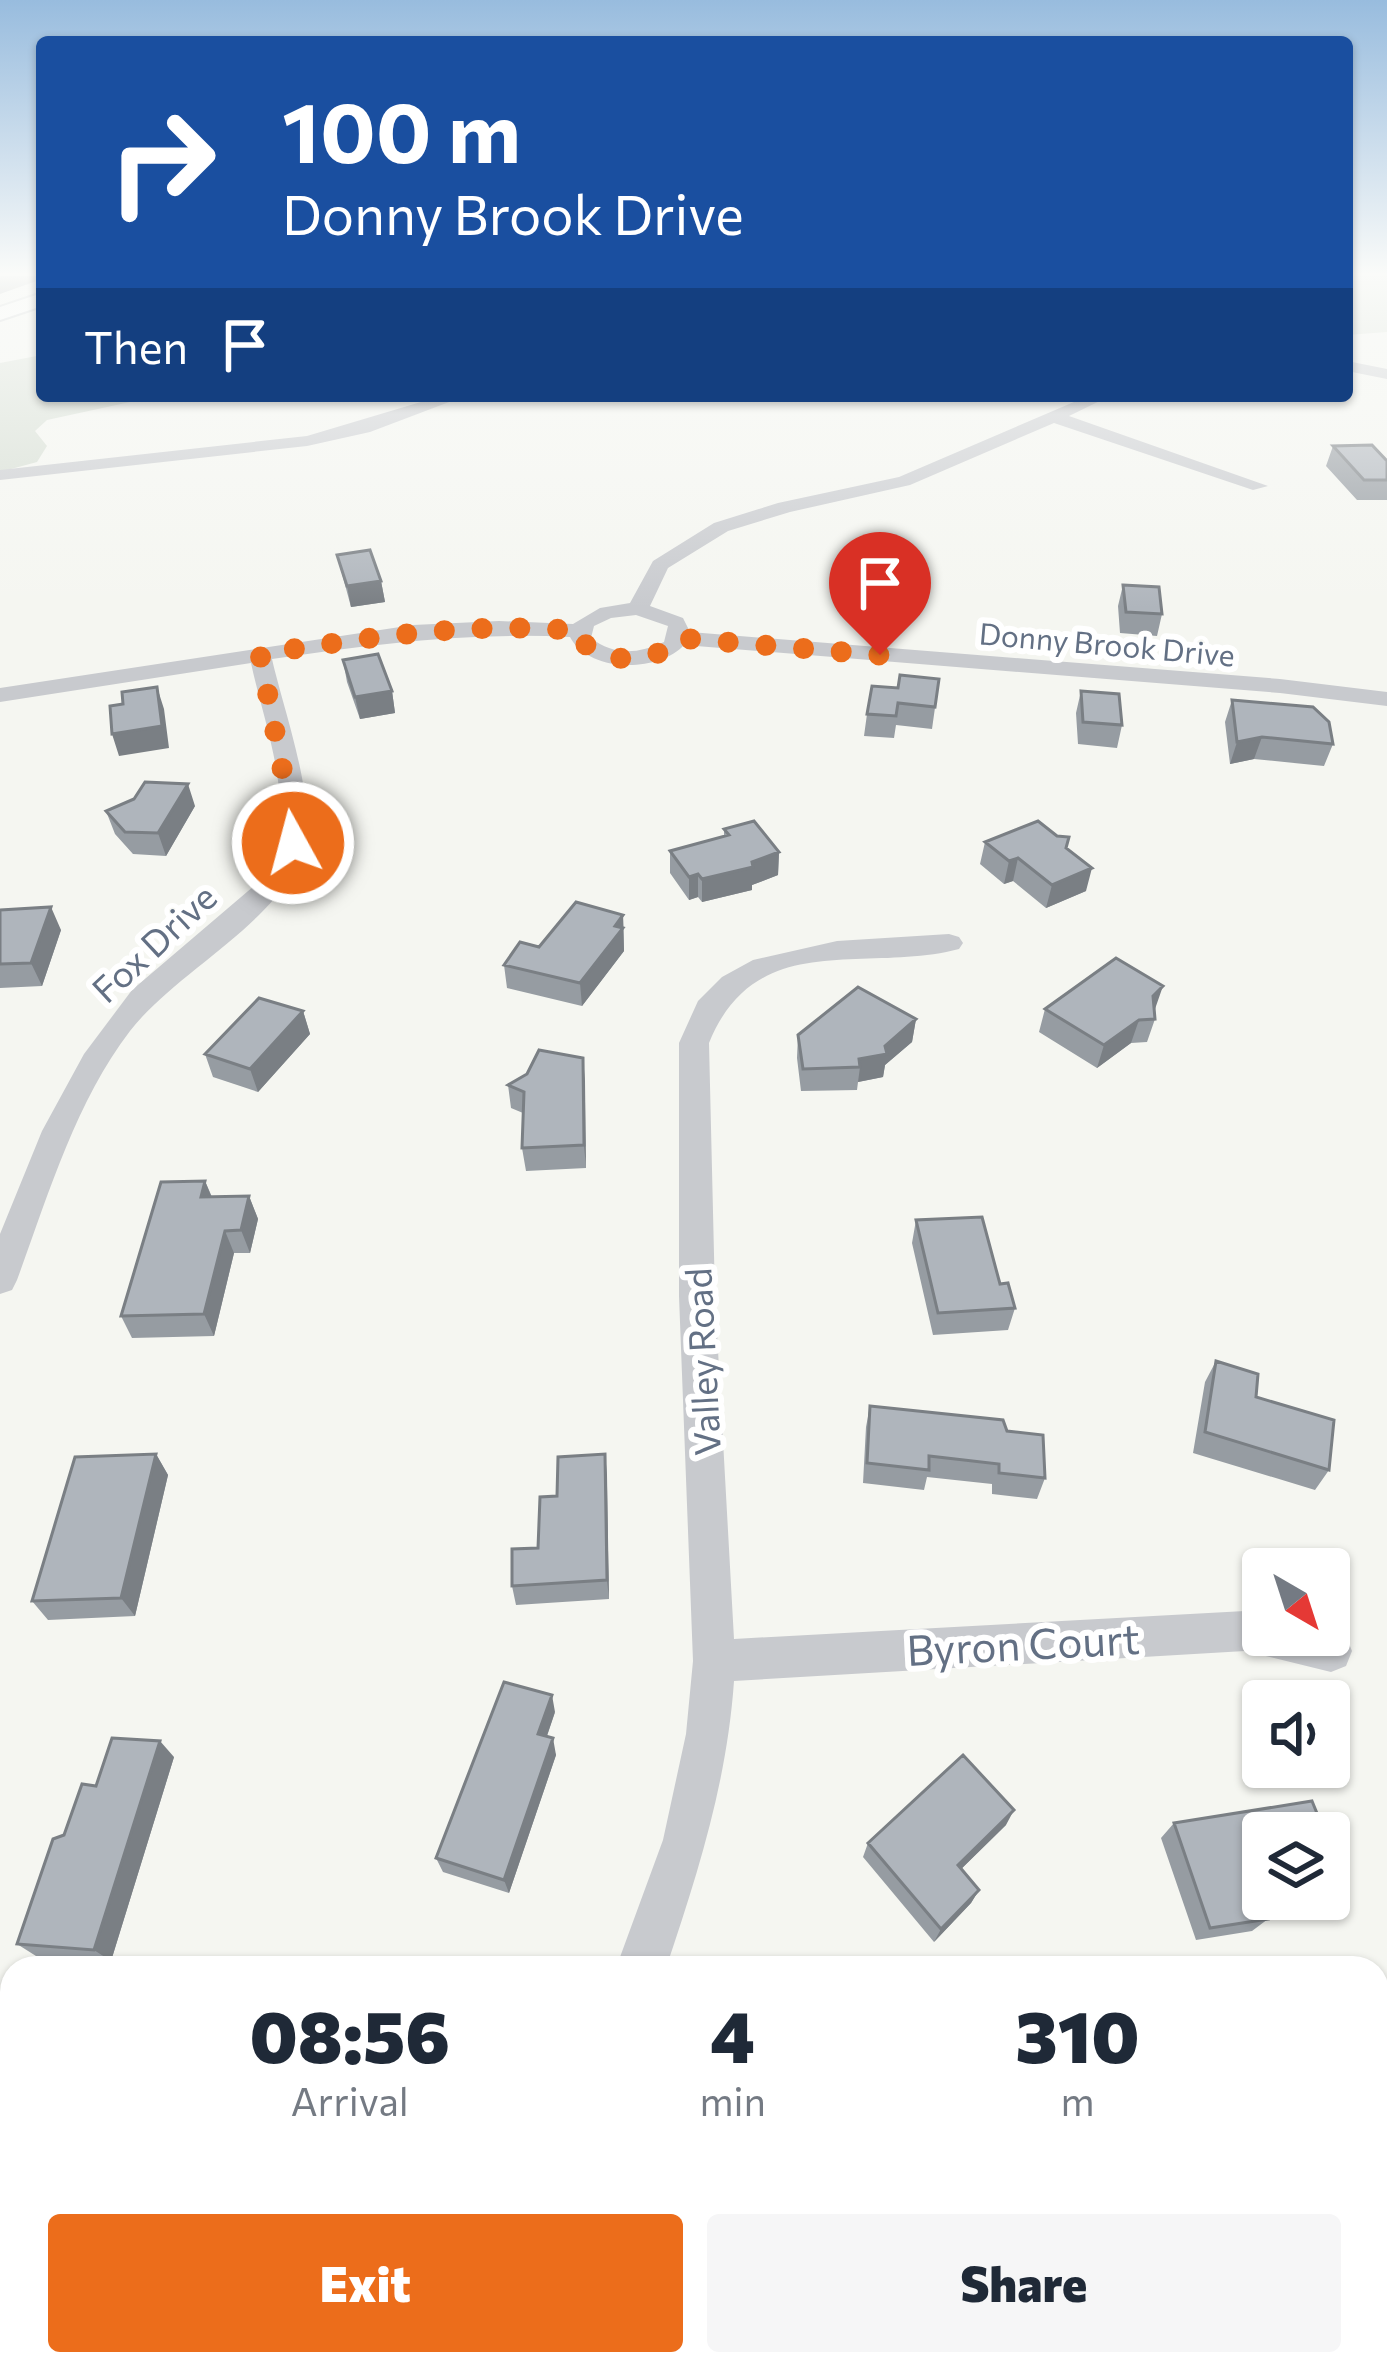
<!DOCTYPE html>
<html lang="en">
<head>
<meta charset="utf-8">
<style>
	body { margin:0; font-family:Commissioner,sans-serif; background:#f6f6f7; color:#1f2937; height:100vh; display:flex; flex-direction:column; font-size:45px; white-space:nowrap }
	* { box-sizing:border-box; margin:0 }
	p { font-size:39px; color:#747a83 }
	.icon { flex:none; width:66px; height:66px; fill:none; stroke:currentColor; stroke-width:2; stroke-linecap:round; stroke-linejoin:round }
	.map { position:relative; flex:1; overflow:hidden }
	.panel { position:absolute; left:0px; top:1956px; width:1389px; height:420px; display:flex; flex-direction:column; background:#fff; border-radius:36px 36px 0 0; box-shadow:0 3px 9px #0004 }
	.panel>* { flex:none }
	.guide { position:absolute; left:36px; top:36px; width:1317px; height:366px; border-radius:12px; box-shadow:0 3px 9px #0004; background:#1a4fa0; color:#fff; overflow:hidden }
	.needle { width:78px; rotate:141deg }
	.tools { position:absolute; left:1242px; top:1548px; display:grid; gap:24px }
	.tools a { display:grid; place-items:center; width:108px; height:108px; border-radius:12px; background:#fff; box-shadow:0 3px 9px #0004; font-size:60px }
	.pin { position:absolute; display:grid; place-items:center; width:102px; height:102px; color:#fff; margin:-123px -51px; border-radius:50% 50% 50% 0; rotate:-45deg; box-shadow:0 0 12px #0007 }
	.pin .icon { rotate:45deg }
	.me { position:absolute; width:132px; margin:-66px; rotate:353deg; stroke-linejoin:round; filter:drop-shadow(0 0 9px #0008) }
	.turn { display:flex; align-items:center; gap:42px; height:252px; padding:0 48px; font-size:54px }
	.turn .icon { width:156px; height:156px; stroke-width:2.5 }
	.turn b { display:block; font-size:84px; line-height:102px }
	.then { display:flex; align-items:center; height:114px; padding:0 48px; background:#0003; gap:24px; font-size:45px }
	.eta { display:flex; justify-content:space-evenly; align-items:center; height:204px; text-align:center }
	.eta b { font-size:72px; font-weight:800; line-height:84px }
	.primary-button { display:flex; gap:24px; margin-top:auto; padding:24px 48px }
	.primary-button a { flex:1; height:138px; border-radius:12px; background:#ec6d1b; color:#fff; font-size:48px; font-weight:800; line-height:138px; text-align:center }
	.primary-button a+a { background:#f6f6f7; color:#1f2937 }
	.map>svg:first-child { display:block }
	.green { fill:#d5ddd2 }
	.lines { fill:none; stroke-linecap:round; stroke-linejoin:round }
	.secondary-casing { stroke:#b7bbc0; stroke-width:4 }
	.street { fill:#c8cace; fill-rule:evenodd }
	.secondary { fill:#fff; fill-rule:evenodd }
	.wall { fill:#969ca2 }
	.shaded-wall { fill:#7a7f84 }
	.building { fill:#afb5bc; stroke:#7a7f84; stroke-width:3 }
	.route { stroke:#ec6d1b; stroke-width:21; stroke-dasharray:0 37.8 }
	.labels { text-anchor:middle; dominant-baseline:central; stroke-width:12; stroke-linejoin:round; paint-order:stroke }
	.far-street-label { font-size:30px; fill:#637084; stroke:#fff }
	.street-label { font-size:36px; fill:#637084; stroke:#fff }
	.near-street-label { font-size:42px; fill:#637084; stroke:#fff }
</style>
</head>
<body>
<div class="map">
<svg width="1387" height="2376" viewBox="0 0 1387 2376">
	<rect width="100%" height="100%" fill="#f5f6f1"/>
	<path class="green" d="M1347 276H1387V332L1347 335Z
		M42 355V396H158L47 420 35 431 47 446 37 462 0 472V363Z"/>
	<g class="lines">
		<g class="secondary-casing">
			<path id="secondary" d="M42 293V306L0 320V307Z"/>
		</g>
		<path class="street" d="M1347 361 1387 369V379L1347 371Z
			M441 396H465L370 432 307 446 0 480V470L307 436Z
			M1088 396H1110L1069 416 1268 486 1253 490 1054 423 910 485 790 512 728 531 668 568 650 606 683 618 690 632 1280 679 1387 692V706L1280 693 684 645C658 673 589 673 570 637 468 632 373 644 272 659 283 708 317 801 304 847 283 921 177 970 130 1031 75 1103 48 1196 17 1280L12 1290 0 1294V1234L42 1131 84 1054 132 990 261 880C303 819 265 729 251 663L0 702V688L413 625 499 621 573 624 600 608 630 603 653 561 714 523 778 503 899 477ZM636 615 668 626 664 642C638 654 614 656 591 638L594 626 611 618Z
			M949 934 959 937 963 943 959 949C865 974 756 927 709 1043L715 1296 734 1639 1245 1611 1263 1615V1635H1329V1630L1346 1636 1352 1651 1346 1666 1331 1672 1245 1651 734 1681C727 1782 698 1873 666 1968H616L663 1840 686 1734 693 1661 679 1296V1043L698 1001 722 977 753 960 837 941Z
			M510 2364H568L566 2376H508Z"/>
		<use href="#secondary" class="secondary"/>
	</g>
	<path class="wall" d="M1333 446 1387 461V500H1357L1326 466Z
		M337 555 381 581 385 602 351 607Z
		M1123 585 1162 614 1157 636 1120 633 1118 606Z
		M343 660 392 691 395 713 360 719 347 682Z
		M939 679 932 729 896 725 894 738 864 736 867 714 898 688Z
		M1081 691 1122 725 1117 748 1078 744 1076 713Z
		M1232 700 1333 744 1324 766 1254 759 1230 764 1225 722Z
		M195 806 166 856 133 854 115 834 106 811Z
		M724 829 779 852 778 875 752 885V890L702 902 698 897 689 900 670 873V851L724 836Z
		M985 842 1067 848 1086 891 1046 908 1013 881 1004 884 980 864Z
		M0 910 61 930 42 986 0 988Z
		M623 915 624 951 582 1006 507 988 504 965 539 947Z
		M1045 1009H1155V1019L1147 1042 1131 1043 1097 1068 1039 1032Z
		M303 1011 310 1034 258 1092 213 1077 205 1054Z
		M916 1019 912 1042 885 1065 883 1077 858 1082 857 1090 801 1091 797 1058 798 1035Z
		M583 1058 586 1168 526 1171 522 1148 523 1113 511 1108 508 1085Z
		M205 1181 212 1197 249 1196 258 1219 250 1253H234L214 1336 132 1338 121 1316Z
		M916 1220 1015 1308 1008 1330 933 1335 912 1243Z
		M1216 1361 1256 1397 1329 1470 1315 1490 1193 1453 1205 1382Z
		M870 1406 1007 1431 1045 1478 1037 1499 992 1494V1484L927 1477 924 1490 863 1483 866 1427Z
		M156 1454 168 1475 135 1616 48 1620 32 1601Z
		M605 1454 609 1599 516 1605 512 1586 538 1548 557 1496Z
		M555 1712 547 1736 556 1755 509 1893 443 1872 436 1858Z
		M174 1757 111 1961 36 1956 17 1944 64 1835 96 1786Z
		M1174 1823 1263 1833V1899H1289L1262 1903 1268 1919 1252 1931 1196 1940 1161 1838Z
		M1006 1825 961 1869 979 1890 971 1903 934 1942 863 1857 868 1843Z
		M1329 1843 1344 1880 1329 1891Z"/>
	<path class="shaded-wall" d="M0 276H42V279L0 294Z
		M381 581 385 602 351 607 347 586Z
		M157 687 164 709 169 748 119 756 112 734Z
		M392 691 395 713 360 719 355 697Z
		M1262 737 1254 759 1230 764 1237 742Z
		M188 784 195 806 166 856 158 833Z
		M779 852 778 875 752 885V890L702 902V879Z
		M1018 858 1013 881 1004 884 1009 861Z
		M1092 868 1086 891 1046 908 1052 885Z
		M698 874V897L689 900V877Z
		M51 907 61 930 42 986 31 963Z
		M623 915 624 951 582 1006 580 983Z
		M1163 986 1155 1009 1145 1019 1153 996Z
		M303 1011 310 1034 258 1092 250 1069Z
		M916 1019 912 1042 885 1065 883 1077 858 1082 860 1067 859 1059 885 1046Z
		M1139 1020 1131 1043 1097 1068 1104 1045Z
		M583 1058 585 1081 586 1168 584 1145Z
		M205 1181 214 1203 201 1197Z
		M249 1196 258 1219 250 1253 241 1230Z
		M225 1231 234 1253 214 1336 204 1314Z
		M156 1454 168 1475 135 1616 121 1598Z
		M605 1454 607 1475 609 1599 607 1580Z
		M552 1695 555 1712 542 1750 538 1734Z
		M553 1738 556 1755 509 1893 504 1880Z
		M160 1741 174 1757 111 1961 94 1950Z
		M1014 1810 1006 1825 951 1879 958 1865Z
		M979 1890 971 1903 934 1942 941 1929Z"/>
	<path class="building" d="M1372 445 1387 461V480H1364L1333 446Z
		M370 550 381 581 347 586 337 555Z
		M1123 585 1159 587 1162 614 1126 612Z
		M378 654 392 691 355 697 343 660Z
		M900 675 939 679 935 707 898 703 896 716 867 714 872 686 898 688Z
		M157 687 162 726 112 734 110 706 123 704 122 692Z
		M1081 691 1119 694 1122 725 1083 722Z
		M1232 700 1313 707 1329 722 1333 744 1262 737 1237 742Z
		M145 782 188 784 158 833 125 832 106 811 134 799Z
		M754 821 779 852 752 862 753 867 702 879 698 874 689 877 670 851 729 835 724 829Z
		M1038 821 1057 836 1069 837 1066 848 1092 868 1052 885 1018 858 1009 861 985 842Z
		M576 902 623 915 615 926 623 928 580 983 504 965 520 942 539 947Z
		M51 907 31 963 0 964V910Z
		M1116 958 1163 986 1153 996 1155 1019 1139 1020 1104 1045 1045 1009Z
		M858 987 916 1019 885 1046 887 1054 859 1059 860 1067 803 1069 798 1035Z
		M259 998 303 1011 250 1069 205 1054Z
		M539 1050 583 1058 584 1145 522 1148 524 1092 508 1085 527 1074Z
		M205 1181 201 1197 249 1196 241 1230 225 1231 204 1314 121 1316 161 1182Z
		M982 1217 1000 1284 1008 1283 1015 1308 938 1313 916 1220Z
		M1216 1361 1258 1374 1256 1397 1334 1420 1329 1470 1205 1432Z
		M870 1406 1003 1420 1007 1431 1043 1435 1045 1478 999 1473V1464L929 1456V1470L867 1463Z
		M156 1454 121 1598 32 1601 75 1457Z
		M605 1454 607 1580 512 1586V1549L538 1548 540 1497 557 1496 558 1457Z
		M504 1682 552 1695 538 1734 553 1738 504 1880 436 1858Z
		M112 1738 160 1741 94 1950 17 1944 53 1839 64 1835 82 1784 96 1786Z
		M963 1755 1014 1810 958 1865 979 1890 941 1929 868 1843Z
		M1312 1801 1325 1833H1263V1893H1258L1268 1919 1210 1928 1174 1823Z
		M1329 1843 1344 1880 1329 1882Z"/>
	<linearGradient id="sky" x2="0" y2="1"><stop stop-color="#98bcde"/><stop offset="0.45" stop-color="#fafbf9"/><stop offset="1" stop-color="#fafbf9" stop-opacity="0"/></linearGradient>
	<rect width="1387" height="608" fill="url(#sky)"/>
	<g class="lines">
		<path class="route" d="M293 843V825L260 654C367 638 471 621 579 631L580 639C603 666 657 665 679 638L880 655"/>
	</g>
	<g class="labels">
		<g class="far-street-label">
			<text transform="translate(1107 643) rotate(5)">Donny Brook Drive</text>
		</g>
		<g class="street-label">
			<text transform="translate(153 942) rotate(-43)">Fox Drive</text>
			<text transform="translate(701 1362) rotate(-93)">Valley Road</text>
		</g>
		<g class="near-street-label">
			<text transform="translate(1023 1643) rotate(-3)">Byron Court</text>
		</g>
	</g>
</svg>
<div class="tools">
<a><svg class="needle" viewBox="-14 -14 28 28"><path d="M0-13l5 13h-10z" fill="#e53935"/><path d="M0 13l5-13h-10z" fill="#747a83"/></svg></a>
<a><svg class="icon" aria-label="sound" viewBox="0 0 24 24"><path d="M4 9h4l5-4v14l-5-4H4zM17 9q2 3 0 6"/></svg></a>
<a><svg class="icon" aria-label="layers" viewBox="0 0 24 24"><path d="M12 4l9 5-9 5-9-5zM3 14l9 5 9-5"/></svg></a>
</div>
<div class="pin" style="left:880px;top:655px;background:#d93025"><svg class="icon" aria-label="arrive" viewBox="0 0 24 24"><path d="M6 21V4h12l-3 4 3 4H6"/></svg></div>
<svg class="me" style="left:293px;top:843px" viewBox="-20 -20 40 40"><circle r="17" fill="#ec6d1b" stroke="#fff" stroke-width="3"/><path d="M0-11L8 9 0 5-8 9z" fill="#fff"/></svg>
<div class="guide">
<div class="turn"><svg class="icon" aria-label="right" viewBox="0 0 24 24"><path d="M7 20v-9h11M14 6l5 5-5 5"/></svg><div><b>100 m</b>Donny Brook Drive</div></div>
<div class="then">Then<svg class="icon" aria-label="arrive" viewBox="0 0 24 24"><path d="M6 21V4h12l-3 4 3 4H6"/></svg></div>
</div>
<section class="panel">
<div class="eta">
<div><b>08:56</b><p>Arrival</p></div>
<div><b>4</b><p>min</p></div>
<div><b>310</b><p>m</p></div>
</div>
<div class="primary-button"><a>Exit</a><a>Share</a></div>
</section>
</div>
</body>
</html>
